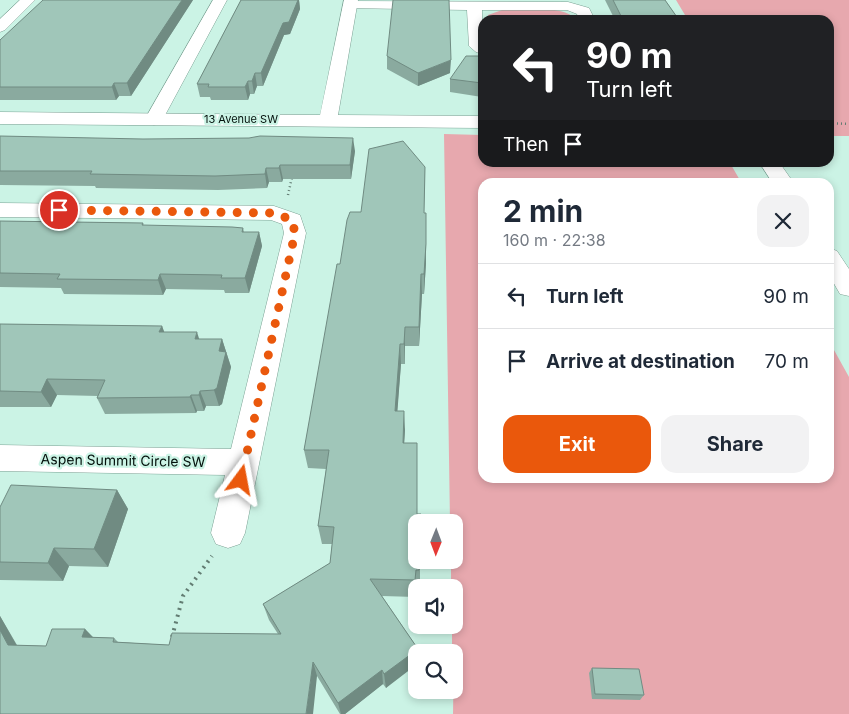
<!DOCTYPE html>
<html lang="en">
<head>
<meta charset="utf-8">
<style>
	body { margin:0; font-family:Inter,sans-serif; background:#f2f2f3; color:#1f2937; height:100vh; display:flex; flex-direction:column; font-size:19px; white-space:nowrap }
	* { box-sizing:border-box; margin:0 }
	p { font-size:16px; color:#747a83 }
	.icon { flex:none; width:28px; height:28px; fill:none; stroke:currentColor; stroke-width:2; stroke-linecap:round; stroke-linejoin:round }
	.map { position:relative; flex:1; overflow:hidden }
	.side { position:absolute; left:478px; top:178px; width:356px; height:305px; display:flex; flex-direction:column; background:#fff; border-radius:15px; box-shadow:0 2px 8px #0003 }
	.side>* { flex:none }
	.banner { position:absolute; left:478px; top:15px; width:356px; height:152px; border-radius:15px; box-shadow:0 2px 8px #0003; background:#202124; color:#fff; overflow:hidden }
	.needle { width:32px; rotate:181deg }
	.tools { position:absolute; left:408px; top:514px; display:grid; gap:10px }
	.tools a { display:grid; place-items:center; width:55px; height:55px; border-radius:10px; background:#fff; box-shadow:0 2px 8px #0003; font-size:25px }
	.pin { position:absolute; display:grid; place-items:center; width:42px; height:42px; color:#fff; margin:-21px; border:2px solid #fff; border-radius:50%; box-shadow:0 1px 5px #0007 }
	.me { position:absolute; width:55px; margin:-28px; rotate:13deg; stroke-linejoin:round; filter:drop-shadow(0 0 4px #0008) }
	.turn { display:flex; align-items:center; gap:18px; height:105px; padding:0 25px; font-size:22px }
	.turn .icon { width:65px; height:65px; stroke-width:2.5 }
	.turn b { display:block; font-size:35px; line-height:42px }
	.then { display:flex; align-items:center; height:48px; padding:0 25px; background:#0003; gap:10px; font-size:19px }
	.round { display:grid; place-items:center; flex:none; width:52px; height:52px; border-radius:15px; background:#f2f2f3 }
	.headline { display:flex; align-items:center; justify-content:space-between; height:85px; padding:0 25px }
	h1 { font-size:30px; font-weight:700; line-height:38px }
	.action { display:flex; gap:10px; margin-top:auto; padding:10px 25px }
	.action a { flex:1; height:58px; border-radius:15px; background:#ea580c; color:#fff; font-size:20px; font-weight:700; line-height:58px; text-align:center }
	.action a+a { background:#f2f2f3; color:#1f2937 }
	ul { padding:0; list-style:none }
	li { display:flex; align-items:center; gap:15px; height:65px; padding:0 25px; border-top:1px solid #e0e1e3 }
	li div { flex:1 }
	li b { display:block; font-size:19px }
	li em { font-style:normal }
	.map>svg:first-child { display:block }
	.green { fill:#e7a8ae }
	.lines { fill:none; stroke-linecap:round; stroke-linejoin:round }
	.street-casing { stroke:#7ca194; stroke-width:1 }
	.secondary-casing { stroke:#7ca194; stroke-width:1 }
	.path-far1 { stroke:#627c72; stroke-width:2.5; stroke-dasharray:1 3; stroke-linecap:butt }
	.path { stroke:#627c72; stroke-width:4; stroke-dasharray:2 5; stroke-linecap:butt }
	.street { fill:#fff; fill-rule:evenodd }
	.secondary { fill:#fff; fill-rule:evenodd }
	.wall { fill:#8aaa9f }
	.shaded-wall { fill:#708b82 }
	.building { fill:#a0c6b9; stroke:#708b82 }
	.route { stroke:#ea580c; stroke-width:9; stroke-dasharray:0 16.2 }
	.labels { text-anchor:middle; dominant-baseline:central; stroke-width:4.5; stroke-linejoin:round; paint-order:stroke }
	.far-street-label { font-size:11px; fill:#03100b; stroke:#cbf3e5 }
	.street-label { font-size:14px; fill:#03100b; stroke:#cbf3e5 }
</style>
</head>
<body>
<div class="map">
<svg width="849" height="714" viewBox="0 0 849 714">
	<rect width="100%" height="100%" fill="#cbf3e5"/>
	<path class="green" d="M676 0H849V136H829V20H688Z
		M502 10C520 10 566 4 576 20H488V15Z
		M444 134 482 135V162L730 163 741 182H482V478H829V341L849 377V714H453L454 652H452V625H454V588L451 587V560H454V522H450Z"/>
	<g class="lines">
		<g class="street-casing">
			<path id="street" d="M20 0H35L5 30 0 32V19Z
				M213 0H227L163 119 161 123 154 125 147 123 145 119Z
				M350 1 568 2 589 8 595 20H579L577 14 567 10H482V54L476 52 469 46 467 10 345 8 343 5 345 2Z
				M0 203 274 206 300 215 306 233 245 533 240 544 228 548 216 544 211 533 225 475 0 471V445L231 449 284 233 282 224 271 220 0 217Z"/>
		</g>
		<g class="secondary-casing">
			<path id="secondary" d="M344 0H358L338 115 482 116V128L0 124V112L320 115Z
				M759 162H779L793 182H772Z
				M829 248 837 251 849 269V296L840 294 829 275Z"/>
		</g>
		<path class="path-far1" d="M829 123 849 124
			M288 195 292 177"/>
		<path class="path" d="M172 637 183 596 212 556"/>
		<use href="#street" class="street"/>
		<use href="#secondary" class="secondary"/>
	</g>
	<path class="wall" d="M193 0 131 96H119L116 100H0V40Z
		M241 0H299L300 9 290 34 284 35 263 86H257L254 94H250L248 100H211L210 97H200L197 84Z
		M605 0H665L679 20H615Z
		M387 56 450 73 418 86 387 69Z
		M482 56V97L450 92V79Z
		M0 136 355 151 351 179H283L282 182H269L267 188 218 190 96 188 95 186 0 185Z
		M425 167 424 213 426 263 424 294H422L419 346H405V364H401L397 411 405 430 404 443 416 560H420V587H416V597L382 596 418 649V652H416L386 688 383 684 345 714H340L317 676 0 714V616L17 645 46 646 85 629 93 637 114 638 118 642 169 645 278 634 269 620 263 604 330 563 332 544H322L318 526 326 469 308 468 304 450 340 264 361 212Z
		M0 221 143 223 144 226 243 228 244 232H259L262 246 249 293H225L224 290 166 289 163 295 64 294 61 288 0 287Z
		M0 324 162 326 164 332 200 339H222L231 367 222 404 219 406H206L204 411H197L196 413 105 414 97 398 98 396 57 395 51 407H0Z
		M117 490 128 509 108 567 69 566 63 581 0 580V507Z
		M592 668 644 695 640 700 592 699 589 673Z"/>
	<path class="shaded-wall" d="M182 0H193L131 96 127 83Z
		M298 0H299L300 9 290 34 284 35 263 86 261 73 283 23Z
		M451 60 450 73 418 86V73Z
		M255 73 257 86 254 94 252 81Z
		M248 81 250 94 248 100 245 87Z
		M114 83 119 96 116 100 112 87Z
		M353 138 355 151 351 179 350 165Z
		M280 165 283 179 282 182 279 168Z
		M266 168 269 182 267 188 265 174Z
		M426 213V263L424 294V274Z
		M259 232 262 246 249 293 245 278Z
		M160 274 166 289 163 295 158 280Z
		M421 274 422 294 419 346V327Z
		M162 326 168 342 159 332Z
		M405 327V364L404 344Z
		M197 332 202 348 195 339Z
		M222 339 231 367 222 404 219 406 214 390 219 351Z
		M400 344 401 364 396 430 395 411Z
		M47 379 57 395 51 407 41 392Z
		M200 391 206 406 204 411 199 395Z
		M191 395 197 411 196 413 190 397Z
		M404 411 405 430 403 462V443Z
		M117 490 128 509 108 567 94 549Z
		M54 548 69 566 63 581 48 563Z
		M0 616 25 660 8 645 0 630Z
		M85 629 99 644 82 637Z
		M418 649V652H416V665L386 688 384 674Z
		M313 662 317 676 313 714H306Z
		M382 670 383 684 345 714H341L338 703Z"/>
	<path class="building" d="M43 0H182L127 83H114L112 87H0V40Z
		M241 0H298L289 22 283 23 261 73H255L252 81H248L245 87H208L209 84H197Z
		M393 0H449L451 60 418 73 387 56Z
		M613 0H665L679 20H623Z
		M466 56H482V83L450 79Z
		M0 136 143 139 249 138 260 136 353 138 350 165H280L279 168H266L265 174 215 176 90 174 92 171H0Z
		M403 141 425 167 424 213H426V244L424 274H421L419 327H405L404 344H400L395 411H404L403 443H417V514H421L420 522H416V560H420L419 570H416L415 580 370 579 418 649 384 674 382 670 338 703 313 662 306 714H0V630L8 645 46 646 52 629H85L82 637 114 638 113 642 169 645 172 633 281 634 263 604 330 563 334 527 318 526 329 450H304L337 264H340L347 220 350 212H361L369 149Z
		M0 221 143 223 142 225 232 227 243 228 242 232H259L245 278H221L222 275 160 274 158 280 57 279 60 274 0 273Z
		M0 324 162 326 159 332H197L195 339H222L219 351 226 352 217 388 214 390 200 391 199 395H191L190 397 97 398 105 380 47 379 41 392 0 391Z
		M11 485 117 490 94 549 54 548 48 563 0 562V507Z
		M592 668 639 669 644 695 595 694Z"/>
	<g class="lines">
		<path class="route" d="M59 210 274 213 292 220 295 233 241 480"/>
	</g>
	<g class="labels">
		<g class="far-street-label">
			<text x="241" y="119">13 Avenue SW</text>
		</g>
		<g class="street-label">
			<text transform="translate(123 460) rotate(1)">Aspen Summit Circle SW</text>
		</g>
	</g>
</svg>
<div class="tools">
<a><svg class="needle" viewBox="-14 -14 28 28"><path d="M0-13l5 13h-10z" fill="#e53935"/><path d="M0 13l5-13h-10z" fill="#747a83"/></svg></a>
<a><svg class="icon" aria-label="sound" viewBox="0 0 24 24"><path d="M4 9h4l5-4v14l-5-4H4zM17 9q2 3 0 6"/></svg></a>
<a><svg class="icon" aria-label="search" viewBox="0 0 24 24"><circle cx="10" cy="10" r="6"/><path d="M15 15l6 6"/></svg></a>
</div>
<div class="pin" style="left:59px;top:210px;background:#d93025"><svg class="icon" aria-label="arrive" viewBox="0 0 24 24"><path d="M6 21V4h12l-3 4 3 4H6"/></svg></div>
<svg class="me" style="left:241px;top:480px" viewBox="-20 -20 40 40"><path d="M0-17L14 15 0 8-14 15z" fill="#ea580c" stroke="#fff" stroke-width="4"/></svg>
<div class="banner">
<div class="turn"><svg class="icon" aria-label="left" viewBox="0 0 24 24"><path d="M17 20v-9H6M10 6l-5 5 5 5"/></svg><div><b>90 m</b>Turn left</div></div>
<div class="then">Then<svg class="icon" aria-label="arrive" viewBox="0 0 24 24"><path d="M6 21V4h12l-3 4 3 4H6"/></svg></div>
</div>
<section class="side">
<div class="headline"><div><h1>2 min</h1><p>160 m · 22:38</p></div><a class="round"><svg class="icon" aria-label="close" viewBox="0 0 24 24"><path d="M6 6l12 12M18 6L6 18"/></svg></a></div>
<ul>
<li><svg class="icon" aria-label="left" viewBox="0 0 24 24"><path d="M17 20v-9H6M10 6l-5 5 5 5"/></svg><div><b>Turn left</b></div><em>90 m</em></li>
<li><svg class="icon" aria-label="arrive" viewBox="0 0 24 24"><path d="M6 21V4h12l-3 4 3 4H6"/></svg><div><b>Arrive at destination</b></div><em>70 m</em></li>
</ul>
<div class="action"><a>Exit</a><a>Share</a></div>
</section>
</div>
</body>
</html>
